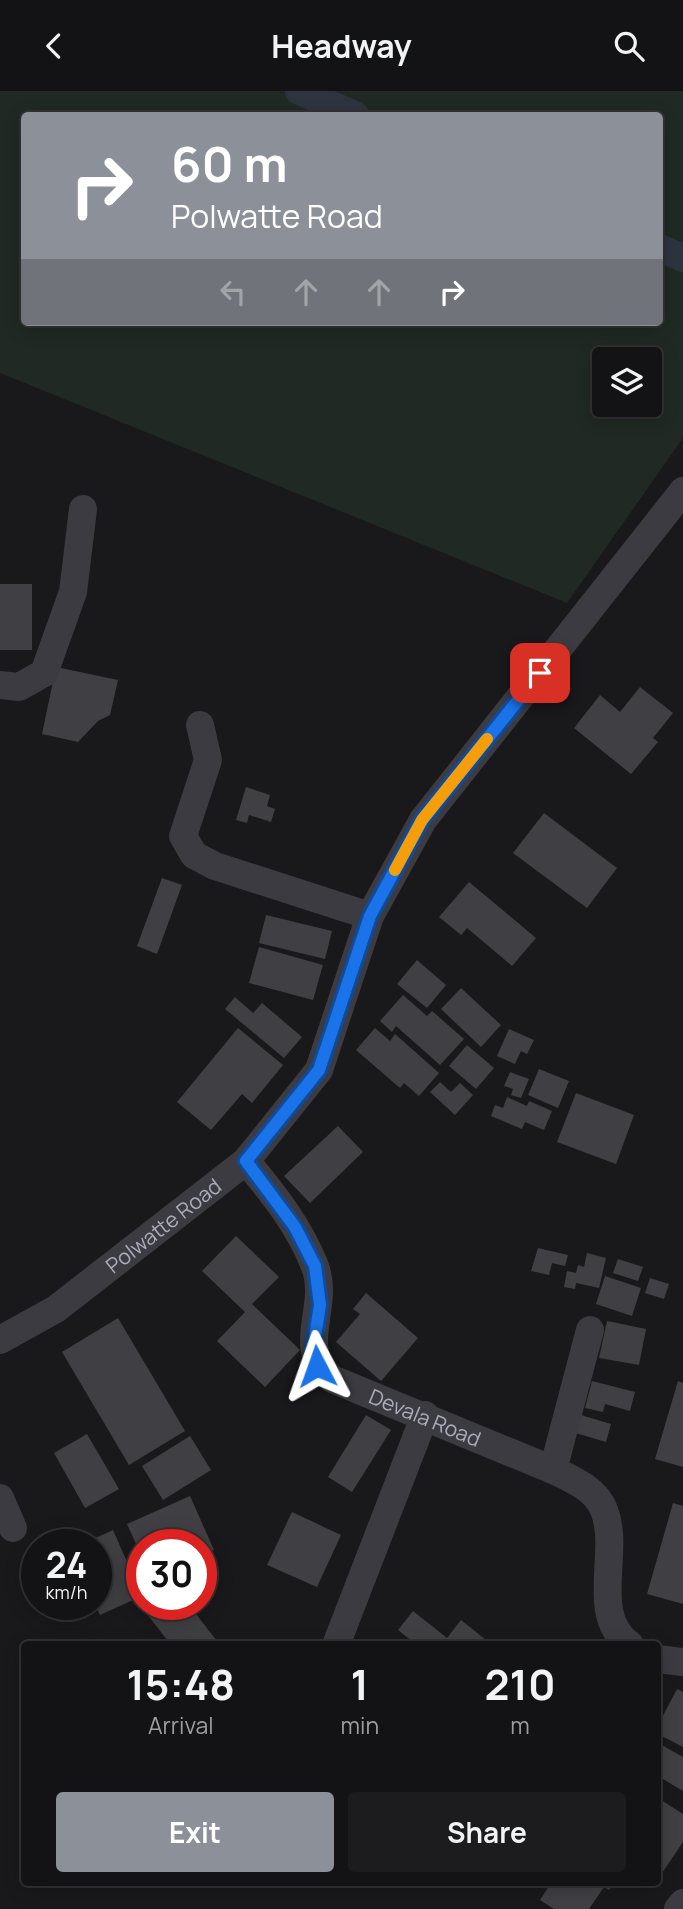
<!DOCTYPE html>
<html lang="en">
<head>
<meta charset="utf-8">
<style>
	body { margin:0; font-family:Manrope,sans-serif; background:#1c1b1d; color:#f1f3f6; height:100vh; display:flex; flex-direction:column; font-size:26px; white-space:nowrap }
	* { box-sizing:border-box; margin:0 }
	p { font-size:23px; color:#9d9ea0 }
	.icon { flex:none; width:38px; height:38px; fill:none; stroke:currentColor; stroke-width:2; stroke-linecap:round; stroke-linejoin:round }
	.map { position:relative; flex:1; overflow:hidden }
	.panel { position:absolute; left:21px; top:1550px; width:640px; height:245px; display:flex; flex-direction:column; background:#131214; border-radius:7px; box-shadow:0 4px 18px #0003,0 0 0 2px #323234 }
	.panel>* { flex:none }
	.guide { position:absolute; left:21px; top:21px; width:642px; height:214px; border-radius:7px; box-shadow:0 4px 18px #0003,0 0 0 2px #323234; background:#8c9099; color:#fff; overflow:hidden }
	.fabs { position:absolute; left:592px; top:256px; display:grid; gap:14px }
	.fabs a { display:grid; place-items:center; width:70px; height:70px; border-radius:7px; background:#131214; box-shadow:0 4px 18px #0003,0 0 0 2px #323234; font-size:35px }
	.speed { position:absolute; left:21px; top:1438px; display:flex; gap:14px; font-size:35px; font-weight:700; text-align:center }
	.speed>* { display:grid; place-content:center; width:91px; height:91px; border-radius:50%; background:#131214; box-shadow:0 4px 18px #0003,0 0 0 2px #323234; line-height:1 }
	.speed small { font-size:18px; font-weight:400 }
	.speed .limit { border:10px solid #d22; background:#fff; color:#111 }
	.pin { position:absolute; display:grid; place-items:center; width:60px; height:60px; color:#fff; margin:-30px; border-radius:14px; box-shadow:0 4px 10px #0006 }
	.me { position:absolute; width:77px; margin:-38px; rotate:356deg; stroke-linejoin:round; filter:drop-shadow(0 0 5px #0008) }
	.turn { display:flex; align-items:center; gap:24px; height:147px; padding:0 35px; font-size:32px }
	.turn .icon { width:91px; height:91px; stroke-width:2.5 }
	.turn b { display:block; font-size:49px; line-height:60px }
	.lanes { display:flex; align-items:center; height:66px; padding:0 35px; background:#0003; justify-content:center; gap:35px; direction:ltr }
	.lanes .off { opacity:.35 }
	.eta { display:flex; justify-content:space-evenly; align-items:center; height:119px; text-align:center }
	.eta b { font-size:42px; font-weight:700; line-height:49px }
	.button { display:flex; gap:14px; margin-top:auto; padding:14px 35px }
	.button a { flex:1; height:80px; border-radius:7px; background:#8c9099; color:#fff; font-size:28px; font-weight:700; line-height:80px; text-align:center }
	.button a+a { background:#1c1b1d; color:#f1f3f6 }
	header { display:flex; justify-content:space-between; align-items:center; height:91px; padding:0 35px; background:#131214; font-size:32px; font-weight:700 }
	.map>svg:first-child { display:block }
	.green { fill:#202923; fill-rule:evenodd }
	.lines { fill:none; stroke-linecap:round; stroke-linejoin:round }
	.canal { stroke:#2e343f; stroke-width:28 }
	.building { fill:#404044 }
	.minor { stroke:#3b3b41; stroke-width:28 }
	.route-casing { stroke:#114b97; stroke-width:18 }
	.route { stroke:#1a73e8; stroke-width:12 }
	.slow { stroke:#f59e0b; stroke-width:12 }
	.labels { text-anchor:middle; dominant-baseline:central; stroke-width:5; stroke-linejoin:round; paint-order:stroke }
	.street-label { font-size:21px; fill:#aaacba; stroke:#141315 }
</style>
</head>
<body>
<header><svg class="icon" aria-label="back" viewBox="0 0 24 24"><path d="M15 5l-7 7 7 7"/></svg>Headway<svg class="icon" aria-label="search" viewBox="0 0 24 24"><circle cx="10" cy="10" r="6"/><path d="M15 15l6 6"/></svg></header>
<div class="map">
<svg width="683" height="1818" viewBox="0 0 683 1818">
	<rect width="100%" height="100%" fill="#19181a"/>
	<path class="green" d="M0 0H683V347L567 512 0 282ZM24 24H660V231H24ZM604 268H649V313H604Z"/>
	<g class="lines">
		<path class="canal" d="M299 0 355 24
			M660 157 683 167"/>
	</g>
	<path class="building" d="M0 493H32V559H0Z
		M56 576 118 589 110 624 98 630 78 651 42 643Z
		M640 596 673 622 653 647 658 651 631 683 574 637 600 604 620 621Z
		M246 696 270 704 267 715 275 718 271 731 249 724 247 732 236 729Z
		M544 722 617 777 587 817 513 762Z
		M162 787 182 794 157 863 137 855Z
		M469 791 536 847 512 875 467 837 461 844 439 826Z
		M266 824 332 840 325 868 259 852Z
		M259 856 323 874 313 909 249 892Z
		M417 869 446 894 427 917 397 893Z
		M461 897 501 934 481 956 441 918Z
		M403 904 427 925 432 920 464 948 440 974 396 935 392 941 380 930Z
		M235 906 253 922 262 912 302 946 284 967 225 918Z
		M238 937 283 974 252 1012 242 1003 211 1039 177 1011Z
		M375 937 390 950 395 943 439 982 419 1005 404 992 400 997 356 959Z
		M509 938 534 949 527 963 521 960 515 973 497 965Z
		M467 954 494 977 476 998 449 975Z
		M539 978 569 990 558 1017 528 1004Z
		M510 981 529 988 521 1007 511 1004 513 998 504 995Z
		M440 991 451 1001 460 992 473 1004 455 1024 430 1001Z
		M576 1002 634 1024 616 1073 557 1051Z
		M507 1006 527 1015 529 1010 552 1020 544 1039 525 1031 522 1038 491 1025 495 1014 503 1017Z
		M338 1035 363 1061 310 1112 284 1085Z
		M236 1145 279 1186 252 1213 300 1259 265 1296 217 1250 245 1221 202 1180Z
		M538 1157 568 1164 565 1175 552 1172 549 1184 531 1180Z
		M587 1162 606 1167 599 1197 576 1192 575 1198 564 1196 567 1180 576 1182 578 1174 584 1176Z
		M618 1168 643 1176 638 1190 613 1182Z
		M605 1185 641 1197 632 1225 596 1213Z
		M650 1187 669 1193 664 1208 645 1202Z
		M366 1202 418 1247 381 1290 336 1251 360 1223 353 1218Z
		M118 1227 185 1340 129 1374 62 1261Z
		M607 1230 646 1238 639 1274 599 1267Z
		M592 1290 635 1301 630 1320 605 1313 603 1321 585 1317Z
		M678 1290 683 1292V1376L655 1368Z
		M574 1322 611 1333 606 1351 569 1340Z
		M366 1324 391 1339 352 1401 328 1386Z
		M87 1343 119 1398 85 1417 54 1362Z
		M190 1345 211 1379 163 1409 142 1375Z
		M190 1405 214 1459 201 1465V1454H142V1466L127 1433Z
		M673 1412 683 1415V1513L647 1503Z
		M292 1421 341 1444 317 1496 267 1474Z
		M113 1439 142 1505 100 1524 95 1514 96 1454H80Z
		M160 1514H189L220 1554H171L147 1523Z
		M413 1520 447 1547 461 1529 486 1549 482 1554H417L398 1539Z
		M677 1598 683 1601V1656L658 1643V1634Z
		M658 1652 683 1666V1700L658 1685Z
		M658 1707 683 1723V1751L660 1785Z
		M551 1792H614L609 1799 604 1796 589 1818H554L540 1809Z"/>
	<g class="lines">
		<g class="minor">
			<path d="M0 594 19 596 44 582 73 501 83 418"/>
			<path d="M200 634 208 669 183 745 194 764 215 775 370 825"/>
			<path id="s1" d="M246 1070C272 1101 299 1135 314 1173 332 1216 293 1254 332 1288L553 1379C572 1388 596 1398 604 1419 621 1461 588 1524 630 1554"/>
			<path id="s2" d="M0 1249 56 1218 246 1070 319 979 370 825 423 729 683 400"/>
			<path d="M553 1379 590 1239"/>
			<path d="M0 1407 13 1437"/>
			<path d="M336 1554 425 1324"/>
			<path d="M658 1568 683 1571"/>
			<path d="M678 1818 683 1812"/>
		</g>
	</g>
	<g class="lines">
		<g class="route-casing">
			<path id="route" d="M317 1275 313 1258 320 1214 315 1175 295 1136 246 1070 319 979 370 825 422 729 540 582"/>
		</g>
		<use href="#route" class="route"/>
		<path class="slow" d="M395 779 422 729 487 648"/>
	</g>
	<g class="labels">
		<g class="street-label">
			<text stroke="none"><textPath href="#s2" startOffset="200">Polwatte Road</textPath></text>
			<text stroke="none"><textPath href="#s1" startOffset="346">Devala Road</textPath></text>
		</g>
	</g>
</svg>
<div class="fabs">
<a><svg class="icon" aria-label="layers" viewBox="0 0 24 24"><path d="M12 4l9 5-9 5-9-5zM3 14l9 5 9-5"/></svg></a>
</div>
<div class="speed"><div>24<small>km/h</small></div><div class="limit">30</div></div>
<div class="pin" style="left:540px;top:582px;background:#d93025"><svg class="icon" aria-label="arrive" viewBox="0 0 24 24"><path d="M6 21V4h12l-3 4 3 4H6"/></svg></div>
<svg class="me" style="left:317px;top:1275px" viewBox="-20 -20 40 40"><path d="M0-17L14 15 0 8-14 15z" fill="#1a73e8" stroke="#fff" stroke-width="4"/></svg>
<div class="guide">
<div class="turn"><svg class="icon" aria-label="right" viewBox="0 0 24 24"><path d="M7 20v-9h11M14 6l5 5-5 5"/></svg><div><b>60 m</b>Polwatte Road</div></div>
<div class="lanes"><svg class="icon off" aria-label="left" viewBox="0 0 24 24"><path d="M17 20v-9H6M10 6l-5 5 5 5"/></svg><svg class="icon off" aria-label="ahead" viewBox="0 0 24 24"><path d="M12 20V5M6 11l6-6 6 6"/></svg><svg class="icon off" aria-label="ahead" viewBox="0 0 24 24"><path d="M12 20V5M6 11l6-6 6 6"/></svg><svg class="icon" aria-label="right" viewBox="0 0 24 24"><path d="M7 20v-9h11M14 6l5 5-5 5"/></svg></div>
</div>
<section class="panel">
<div class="eta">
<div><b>15:48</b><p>Arrival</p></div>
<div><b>1</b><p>min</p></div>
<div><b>210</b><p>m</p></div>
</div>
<div class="button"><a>Exit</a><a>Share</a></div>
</section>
</div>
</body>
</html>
